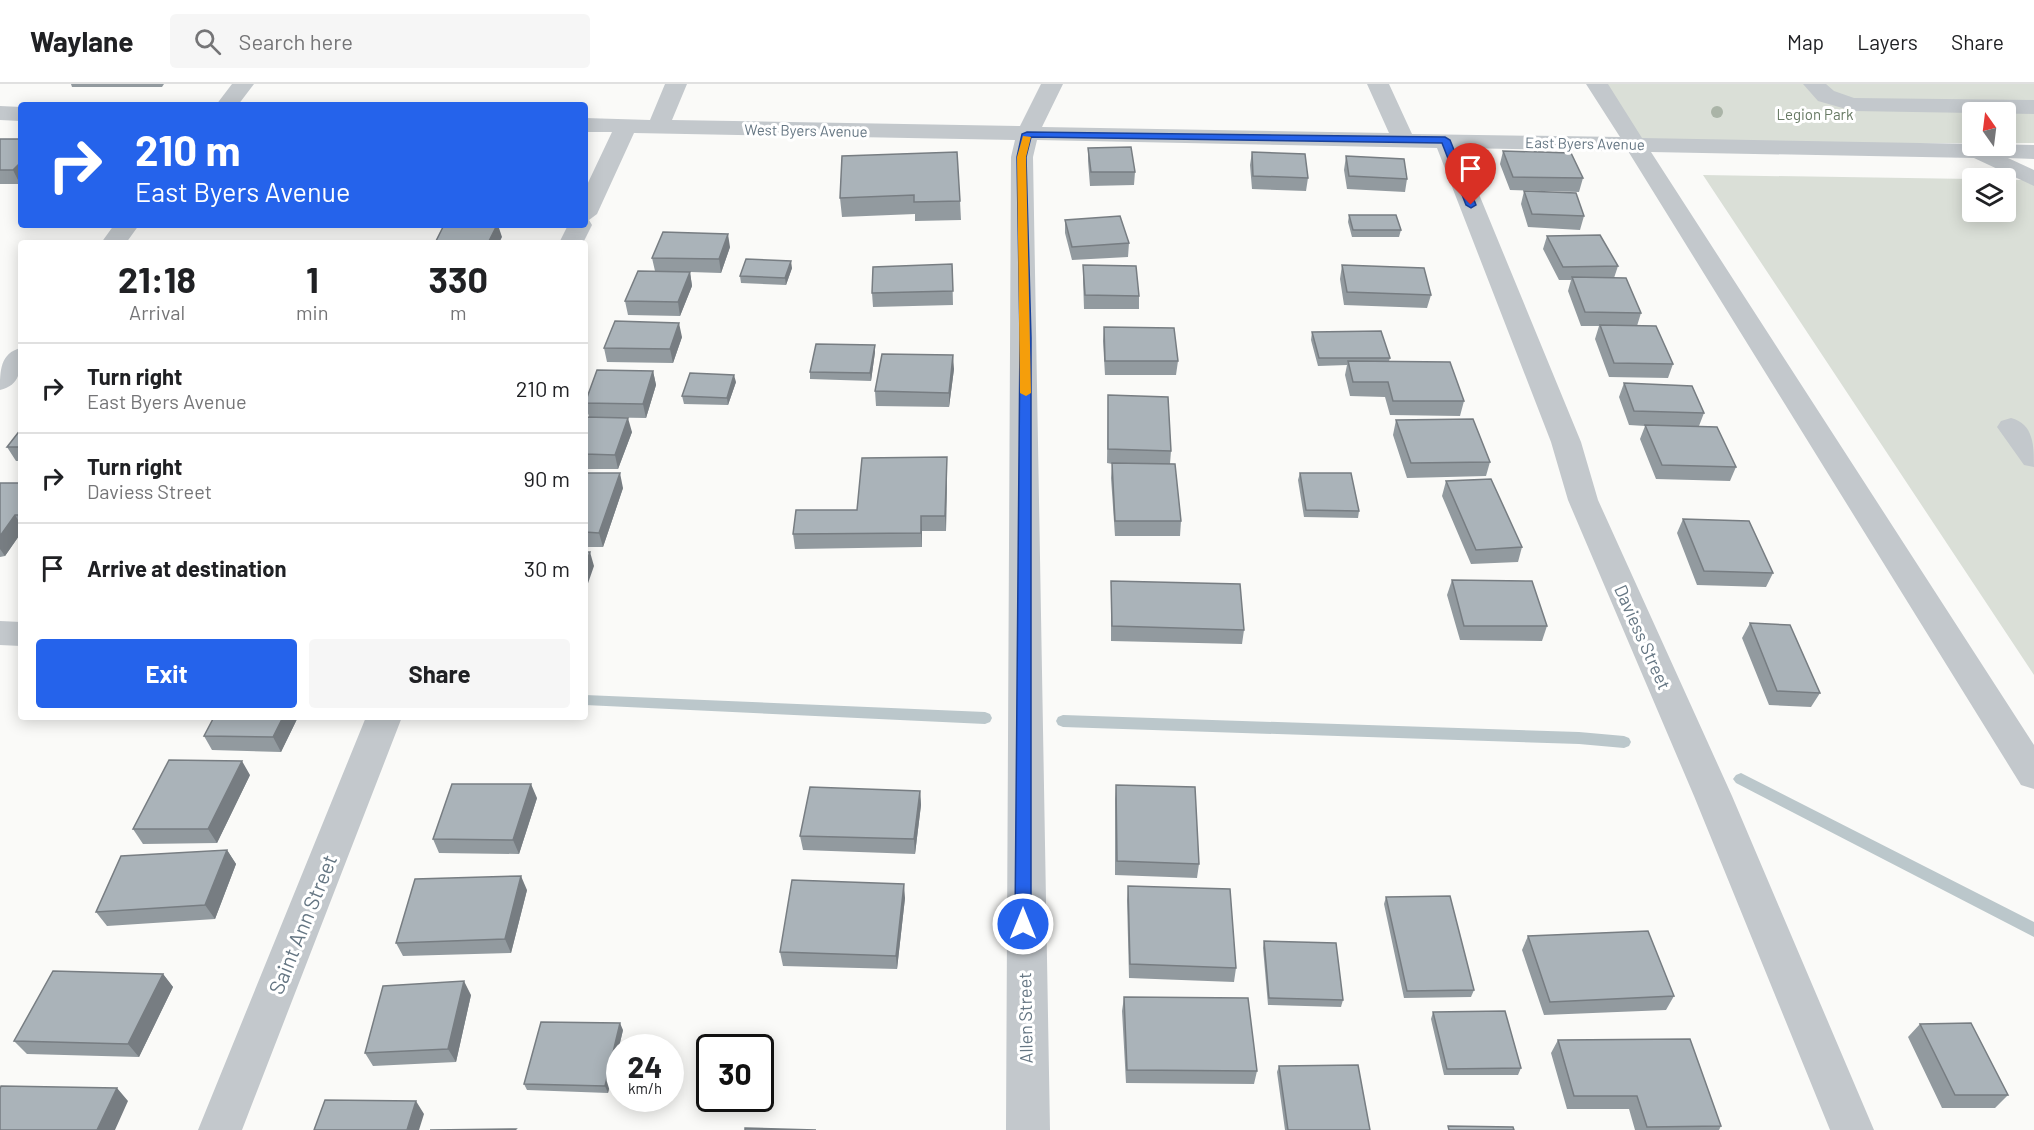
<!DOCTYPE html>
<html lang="en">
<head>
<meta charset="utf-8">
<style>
	body { margin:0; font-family:Barlow,sans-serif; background:#f6f6f6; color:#202124; height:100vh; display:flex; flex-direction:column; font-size:22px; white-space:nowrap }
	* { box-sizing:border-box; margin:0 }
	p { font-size:20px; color:#757577 }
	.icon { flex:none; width:33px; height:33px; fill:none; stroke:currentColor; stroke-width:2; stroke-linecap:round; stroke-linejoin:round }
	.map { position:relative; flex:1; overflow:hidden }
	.side { position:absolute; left:18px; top:156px; width:570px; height:480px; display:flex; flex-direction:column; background:#fff; border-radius:6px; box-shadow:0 3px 15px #0003 }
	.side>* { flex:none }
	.top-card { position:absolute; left:18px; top:18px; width:570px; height:126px; border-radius:6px; box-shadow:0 3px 15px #0003; background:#2563eb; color:#fff; overflow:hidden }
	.needle { width:39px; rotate:346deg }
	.tools { position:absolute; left:1962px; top:18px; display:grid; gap:12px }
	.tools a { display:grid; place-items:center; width:54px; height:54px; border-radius:6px; background:#fff; box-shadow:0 3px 15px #0003; font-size:30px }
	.speed { position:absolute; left:606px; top:950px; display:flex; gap:12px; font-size:30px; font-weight:700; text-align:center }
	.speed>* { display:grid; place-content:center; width:78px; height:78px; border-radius:50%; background:#fff; box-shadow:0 3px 15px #0003; line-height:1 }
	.speed small { font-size:15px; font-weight:400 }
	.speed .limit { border:3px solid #111; border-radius:9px; background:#fff; color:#111 }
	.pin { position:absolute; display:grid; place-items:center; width:51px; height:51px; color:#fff; margin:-62px -26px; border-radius:50% 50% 50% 0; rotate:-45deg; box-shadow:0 0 6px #0007 }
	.pin .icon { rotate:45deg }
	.me { position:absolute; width:66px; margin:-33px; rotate:0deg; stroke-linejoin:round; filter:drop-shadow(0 0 4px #0008) }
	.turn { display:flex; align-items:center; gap:21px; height:126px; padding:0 18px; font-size:27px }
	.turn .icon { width:78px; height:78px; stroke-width:2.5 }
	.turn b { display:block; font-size:42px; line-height:51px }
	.eta { display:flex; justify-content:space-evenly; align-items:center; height:102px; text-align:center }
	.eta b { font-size:36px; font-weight:700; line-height:42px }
	.cta { display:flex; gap:12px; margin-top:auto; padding:12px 18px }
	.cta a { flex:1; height:69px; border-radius:6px; background:#2563eb; color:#fff; font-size:24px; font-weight:700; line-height:69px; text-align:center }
	.cta a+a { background:#f6f6f6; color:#202124 }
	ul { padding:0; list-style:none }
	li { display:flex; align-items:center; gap:18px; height:90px; padding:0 18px; border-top:2px solid #e0e0e0 }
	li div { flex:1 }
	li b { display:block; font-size:22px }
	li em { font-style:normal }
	header { display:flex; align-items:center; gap:36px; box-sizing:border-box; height:84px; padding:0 30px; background:#fff; border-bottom:2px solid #e0e0e0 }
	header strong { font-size:28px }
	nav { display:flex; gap:33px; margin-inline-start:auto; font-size:21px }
	.search { width:420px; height:54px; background:#f6f6f6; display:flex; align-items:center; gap:15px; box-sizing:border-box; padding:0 21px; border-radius:6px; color:#757577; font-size:22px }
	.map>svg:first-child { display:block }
	.green { fill:#dadfd7 }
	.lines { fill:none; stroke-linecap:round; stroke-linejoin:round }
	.stream { fill:#bbc7cb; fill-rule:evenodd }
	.minor { fill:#c3c8cc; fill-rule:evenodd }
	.tree { fill:#aab4a7 }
	.wall { fill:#929a9f }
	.shaded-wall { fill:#777d82 }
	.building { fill:#aab3b9; stroke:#777d82; stroke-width:1.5 }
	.route { fill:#2563eb; stroke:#184099; stroke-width:1.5 }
	.slow { fill:#f59e0b }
	.labels { text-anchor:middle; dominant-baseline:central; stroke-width:6; stroke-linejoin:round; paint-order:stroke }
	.far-park-label { font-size:15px; fill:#687a64; stroke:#fff }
	.far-street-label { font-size:15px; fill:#657683; stroke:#fff }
	.street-label { font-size:18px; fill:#657683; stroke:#fff }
	.near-street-label { font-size:21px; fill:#657683; stroke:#fff }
</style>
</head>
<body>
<header>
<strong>Waylane</strong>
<div class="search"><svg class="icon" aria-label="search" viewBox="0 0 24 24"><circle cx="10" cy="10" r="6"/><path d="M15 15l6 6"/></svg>Search here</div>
<nav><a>Map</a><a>Layers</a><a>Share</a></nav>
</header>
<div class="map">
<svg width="2034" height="1046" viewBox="0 0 2034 1046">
	<rect width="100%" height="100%" fill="#fafaf8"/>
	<path class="green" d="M1597 0H2034V59H2006V28H1972V59L1634 60Z
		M1703 91 1972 95V128H2006V96H2034V591Z"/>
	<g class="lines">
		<path class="stream" d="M585 611 985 628 990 630 992 634 990 638 985 640 585 621Z
			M1063 631 1579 648 1624 652 1629 654 1631 658 1629 662 1624 664 1579 660 1063 643 1058 641 1056 637 1058 633Z
			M1741 689 2034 838V853L1736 699 1733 695 1736 691Z"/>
		<path class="minor" d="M232 0H254L238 21H216Z
			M665 0H687L672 36 1020 42 1041 0H1063L1042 43 1389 49 1367 0H1389L1412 50 1620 53 1586 0H1608L1642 54 2034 61V75L2008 74 2034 86V102L1974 74 1651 68 2034 661V705L2021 701 1628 67 1460 64 1581 358 1598 416 1732 712 1874 1046H1830L1694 712 1568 416 1551 358 1437 64 1037 56 1033 73 1050 1046H1006L1011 73 1015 56 634 49 597 130 589 136 592 141 583 159H559L568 141H585V105L612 48H585V34L650 36Z
			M1803 0H1826L1834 7 1854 14 2034 16V30L1853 27 1818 17Z
			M0 22 21 23V37L0 36Z
			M114 141H139L126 159H101Z
			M21 264C21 283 22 301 0 306 0 287 0 269 21 264Z
			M2011 334C2034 340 2034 362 2034 383L2024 381 1997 343 2001 337Z
			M0 537 21 538V562L0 561Z
			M366 633H402L242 1046H198Z"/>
	</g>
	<circle class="tree" cx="1717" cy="28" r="6"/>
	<path class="wall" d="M71 0H164L162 3H72Z
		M0 55H21V98L20 100H0Z
		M1088 64 1135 88 1134 101 1090 102 1088 77Z
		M1503 67 1583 94 1579 108 1510 106 1500 80Z
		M1252 68 1308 94 1306 107 1252 105 1250 81Z
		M842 72 960 117 961 136 915 137V130L842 133 840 114Z
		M1346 72 1407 95 1405 108 1347 105 1344 86Z
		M1524 107 1584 132 1580 146 1528 143 1521 120Z
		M1349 131 1401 146 1399 153H1352L1348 138Z
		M1065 136 1129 159 1128 173 1072 176 1065 149Z
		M1547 152 1618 182 1614 194 1641 229 1637 242 1673 280 1668 294 1609 293 1595 255 1599 242H1581L1568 207 1571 196H1559L1543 165Z
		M730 163 721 189 660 187 690 188 692 202 680 232 628 231 625 217 655 187 652 174Z
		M952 180 953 221 873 223 872 209Z
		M1083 181 1139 212V225H1084L1083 195Z
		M1342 181 1431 211 1427 224 1344 221 1340 195Z
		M792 184 786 201 741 199 740 192Z
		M1104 243 1178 277 1176 291H1105L1103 257Z
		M1312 248 1390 274 1389 277 1464 317 1460 332 1390 331 1385 313 1350 312 1345 291 1347 281 1318 282 1311 256Z
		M682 253 673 279 607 278 604 264Z
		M875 268 871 297 810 295V288Z
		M954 285 949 323 876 322 875 307Z
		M653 287 656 301 646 334 589 333 585 319Z
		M736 298 728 321 684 320 682 312Z
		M1624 299 1704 329 1699 342 1736 383 1730 397 1656 395 1640 355 1645 342 1629 341 1619 313Z
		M1108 311 1171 367 1170 380 1181 437 1180 452H1115L1111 394 1112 380 1107 379Z
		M585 333 632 348 618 385H585Z
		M1396 336 1490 378 1486 392 1407 394 1393 351Z
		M21 345V377H16L7 363Z
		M947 388 946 447H922V463L795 465 793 450 857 426Z
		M585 389 623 404 603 463H585Z
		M1300 389 1359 427 1358 434 1304 433 1298 396Z
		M1446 397 1522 463 1518 478 1471 480 1442 412Z
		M0 399H21V449L5 472 0 473Z
		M1683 435 1773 489 1766 503 1697 501 1677 449Z
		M1452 496 1547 542 1542 557 1460 556 1447 511Z
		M1111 497 1244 546 1242 560 1111 557Z
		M1750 539 1820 609 1811 623 1769 621 1742 554Z
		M298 633 281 668 212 666 204 652Z
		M250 691 217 759 143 760 133 745Z
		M1116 701 1199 780 1197 794 1115 791V715Z
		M920 707 921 721 915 770 803 766 800 752Z
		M537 714 519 770 439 769 433 755Z
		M227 766 236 780 215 835 107 842 96 828Z
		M1128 802 1236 884 1234 898 1129 894 1127 816Z
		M527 806 511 869 403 872 396 859Z
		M1386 813 1474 906 1471 913 1404 914 1384 820Z
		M905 814 897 885 783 882 780 868Z
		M1528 852 1674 912 1666 926 1544 931 1522 866Z
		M1264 857 1343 916 1341 923 1268 921 1263 864Z
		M163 890 173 903 139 973 27 970 14 957Z
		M471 911 456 978 373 982 365 969Z
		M1124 913 1257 987 1254 1000 1126 999 1122 927Z
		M1433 928 1521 984 1518 991H1444L1431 935Z
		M1920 940 2008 1011 1995 1024H1942L1908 953Z
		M623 946 608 1009 527 1006 524 1000Z
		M1558 956 1721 1042 1719 1046H1635L1629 1025H1567L1551 969Z
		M1279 982 1370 1046H1285L1277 988Z"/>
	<path class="shaded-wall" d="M21 78V98L20 100 13 86Z
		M497 141H498L502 153 499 159H488Z
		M728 150 730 163 721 189 719 175Z
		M791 177 792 184 786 201 785 194Z
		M690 188 692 202 680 232 678 218Z
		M679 239 682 253 673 279 670 265Z
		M875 261V268L871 297 870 289Z
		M953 271 954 285 949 323V309Z
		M653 287 656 301 646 334 643 320Z
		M734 291 736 298 728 321 727 314Z
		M628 334 632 348 618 385 615 371Z
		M947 373V388L946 447 945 432Z
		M620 389 623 404 603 463 599 449Z
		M15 431 21 441V449L5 472 0 465V452Z
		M921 432 922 447V463L921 449Z
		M590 468 594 482 585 508V482Z
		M283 633H298L281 668 273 653Z
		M242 677 250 691 217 759 208 745Z
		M531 700 537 714 519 770 513 756Z
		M920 707 921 721 915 770 914 755Z
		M227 766 236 780 215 835 205 821Z
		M521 792 527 806 511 869 505 855Z
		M904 800 905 814 897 885 896 872Z
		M163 890 173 903 139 973 128 960Z
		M464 897 471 911 456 978 448 965Z
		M620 939 623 946 608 1009 605 1002Z
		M117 1004 128 1017 115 1046H97Z
		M416 1017 424 1030 419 1046H407Z"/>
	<path class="building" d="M0 55H21V78L13 86H0Z
		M1131 63 1135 88H1091L1088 64Z
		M1503 67 1571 69 1583 94 1513 93Z
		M957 68 960 117 914 118V111L840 114 842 72Z
		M1252 68 1305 70 1308 94 1253 92Z
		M1346 72 1404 75 1407 95 1349 92Z
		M1524 107 1576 109 1584 132 1532 130Z
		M1349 131H1396L1401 146H1353Z
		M1120 132 1129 159 1072 163 1065 136Z
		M444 141H497L488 159H435Z
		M663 148 728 150 719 175 652 174Z
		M1600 151 1618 182 1563 183 1547 152Z
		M746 175 791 177 785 194 740 192Z
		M952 180 953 207 872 209 873 183Z
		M1083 181 1136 182 1139 212 1085 211Z
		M1342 181 1424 184 1431 211 1347 208Z
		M638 187 690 188 678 218 625 217Z
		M1572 193 1626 194 1641 229 1585 228Z
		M615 237 679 239 670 265 604 264Z
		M1600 241 1656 242 1673 280 1614 279Z
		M1104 243 1174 244 1178 277H1105Z
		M1381 247 1390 274H1319L1312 248Z
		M816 260 875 261 870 289 810 288Z
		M882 270 953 271 949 309 875 307Z
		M1348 277 1450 278 1464 317H1393L1388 298H1353Z
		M597 286 653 287 643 320 585 319Z
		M690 289 734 291 727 314 682 312Z
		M1624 299 1692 302 1704 329 1634 327Z
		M1108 311 1168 313 1171 367 1108 365Z
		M585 333 628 334 615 371 585 370Z
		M1473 335 1490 378 1411 379 1396 336Z
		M1645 341 1717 343 1736 383 1662 381Z
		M21 345V363H7Z
		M947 373 945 432H921V449L793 450 796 426H857L862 374Z
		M1112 379 1175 380 1181 437H1115Z
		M585 389H620L599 449 585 448Z
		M1300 389H1351L1359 427 1306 426Z
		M1491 395 1522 463 1476 466 1446 397Z
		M0 399H21V431H15L0 452Z
		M1683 435 1749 437 1773 489 1704 487Z
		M585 468H590L585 482Z
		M1452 496 1532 497 1547 542H1464Z
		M1111 497 1240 500 1244 546 1112 542Z
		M1750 539 1790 541 1820 609 1777 607Z
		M214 633H283L273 653 204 652Z
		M169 676 242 677 208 745H133Z
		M452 700H531L513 756 433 755Z
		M1116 701 1195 703 1199 780 1117 777Z
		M810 703 920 707 914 755 800 752Z
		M227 766 205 821 96 828 121 772Z
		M521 792 505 855 396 859 415 795Z
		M792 796 904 800 896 872 780 868Z
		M1128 802 1230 805 1236 884 1130 880Z
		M1450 812 1474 906 1407 907 1386 813Z
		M1648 847 1674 912 1550 918 1528 852Z
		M1264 857 1336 859 1343 916 1269 914Z
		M53 887 163 890 128 960 14 957Z
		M464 897 448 965 365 969 383 902Z
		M1124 913 1248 914 1257 987 1127 986Z
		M1505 927 1521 984 1447 985 1433 928Z
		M541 938 620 939 605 1002 524 1000Z
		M1971 939 2008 1011H1955L1920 940Z
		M1690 955 1721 1042 1647 1043 1637 1012H1574L1558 956Z
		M1358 981 1370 1046H1288L1279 982Z
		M1 1002 117 1004 97 1046H0V1005Z
		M325 1016 416 1017 407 1046H314Z
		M1448 1042 1513 1043 1514 1046H1449Z
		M745 1044 816 1046H745Z
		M516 1045 515 1046H430Z"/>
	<path class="route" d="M1027 48 1445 53 1450 56 1476 121 1471 124 1466 121 1442 59 1031 53 1026 73 1031 254V840L1029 845H1017L1015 840 1020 254 1017 73 1022 50Z"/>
	<path class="slow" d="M1023 52 1031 53 1026 73 1031 309 1026 312 1020 309 1017 73Z"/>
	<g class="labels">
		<g class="far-park-label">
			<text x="1815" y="30">Legion Park</text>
		</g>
		<g class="far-street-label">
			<text transform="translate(806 46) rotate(1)">West Byers Avenue</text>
			<text transform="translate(1585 59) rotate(1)">East Byers Avenue</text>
		</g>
		<g class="street-label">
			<text transform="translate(1643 553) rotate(66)">Daviess Street</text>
			<text transform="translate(1025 934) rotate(-91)">Allen Street</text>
		</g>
		<g class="near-street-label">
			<text transform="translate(302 840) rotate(-68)">Saint Ann Street</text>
		</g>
	</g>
</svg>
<div class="tools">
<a><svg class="needle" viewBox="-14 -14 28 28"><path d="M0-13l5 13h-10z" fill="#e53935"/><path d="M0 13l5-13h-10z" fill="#757577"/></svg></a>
<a><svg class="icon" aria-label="layers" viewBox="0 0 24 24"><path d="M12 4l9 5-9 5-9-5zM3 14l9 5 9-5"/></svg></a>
</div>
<div class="speed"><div>24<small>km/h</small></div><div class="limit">30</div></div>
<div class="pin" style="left:1471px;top:121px;background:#d93025"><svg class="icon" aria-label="arrive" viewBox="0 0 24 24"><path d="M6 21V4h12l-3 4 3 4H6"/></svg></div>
<svg class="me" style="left:1023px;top:840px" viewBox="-20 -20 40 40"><circle r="17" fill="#2563eb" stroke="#fff" stroke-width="3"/><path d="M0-11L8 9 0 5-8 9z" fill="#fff"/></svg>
<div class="top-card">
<div class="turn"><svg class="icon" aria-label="right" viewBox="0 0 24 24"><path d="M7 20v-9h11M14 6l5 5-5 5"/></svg><div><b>210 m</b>East Byers Avenue</div></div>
</div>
<section class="side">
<div class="eta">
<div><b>21:18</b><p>Arrival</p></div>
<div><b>1</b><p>min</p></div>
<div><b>330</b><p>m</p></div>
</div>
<ul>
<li><svg class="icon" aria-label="right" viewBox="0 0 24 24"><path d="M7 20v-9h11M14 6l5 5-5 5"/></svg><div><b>Turn right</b><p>East Byers Avenue</p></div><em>210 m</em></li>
<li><svg class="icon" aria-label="right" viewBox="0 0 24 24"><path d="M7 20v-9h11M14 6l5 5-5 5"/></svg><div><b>Turn right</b><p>Daviess Street</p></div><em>90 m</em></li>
<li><svg class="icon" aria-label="arrive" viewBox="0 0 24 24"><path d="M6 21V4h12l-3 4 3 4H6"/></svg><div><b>Arrive at destination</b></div><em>30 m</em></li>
</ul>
<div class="cta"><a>Exit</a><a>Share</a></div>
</section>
</div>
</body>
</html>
